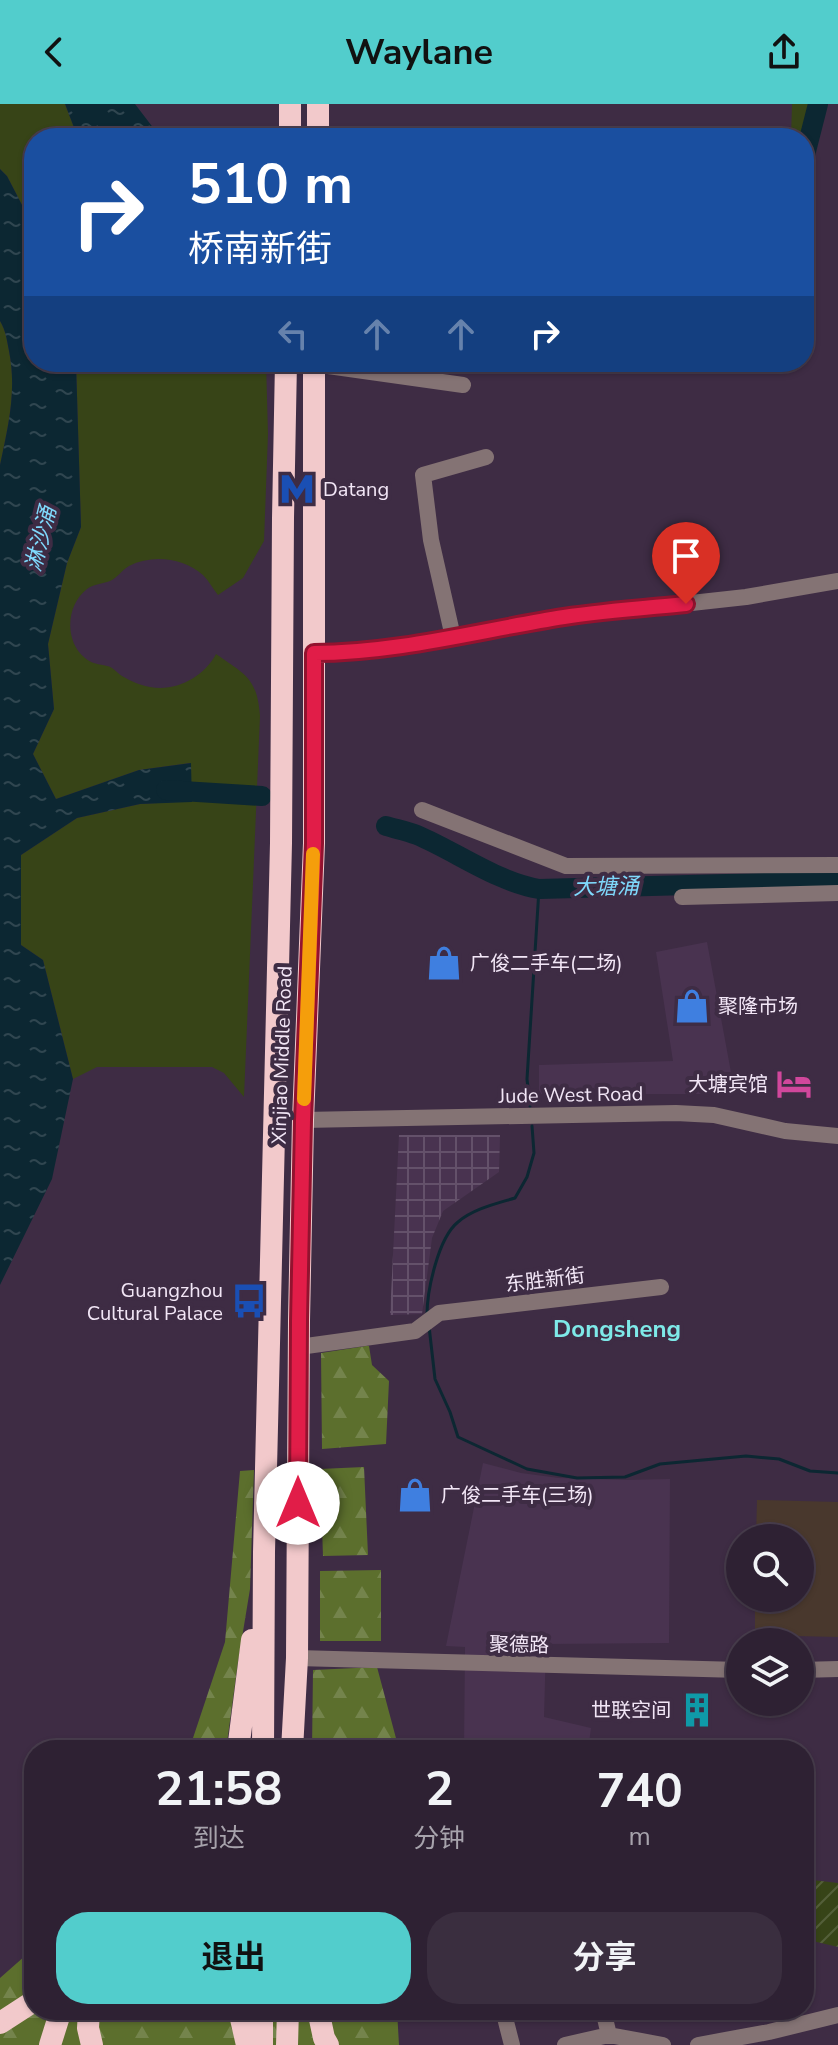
<!DOCTYPE html>
<html lang="zh">
<head>
<meta charset="utf-8">
<style>
	body { margin:0; font-family:"Nunito Sans","Noto Sans SC",sans-serif; background:#3a2e3f; color:#f1f3f6; height:100vh; display:flex; flex-direction:column; font-size:30px; white-space:nowrap }
	* { box-sizing:border-box; margin:0 }
	p { font-size:26px; color:#a7a3ac }
	.icon { flex:none; width:44px; height:44px; fill:none; stroke:currentColor; stroke-width:2; stroke-linecap:round; stroke-linejoin:round }
	.map { position:relative; flex:1; overflow:hidden }
	.drawer { position:absolute; left:24px; top:1636px; width:790px; height:280px; display:flex; flex-direction:column; background:#2e2133; border-radius:32px; box-shadow:0 2px 6px #0004,0 0 0 2px #493e4e }
	.drawer>* { flex:none }
	.top-card { position:absolute; left:24px; top:24px; width:790px; height:244px; border-radius:32px; box-shadow:0 2px 6px #0004,0 0 0 2px #493e4e; background:#1a4fa0; color:#fff; overflow:hidden }
	.buttons { position:absolute; left:726px; top:1420px; display:grid; gap:16px }
	.buttons a { display:grid; place-items:center; width:88px; height:88px; border-radius:50%; background:#2e2133; box-shadow:0 2px 6px #0004,0 0 0 2px #493e4e; font-size:40px }
	.pin { position:absolute; display:grid; place-items:center; width:68px; height:68px; color:#fff; margin:-82px -34px; border-radius:50% 50% 50% 0; rotate:-45deg; box-shadow:0 0 8px #0007 }
	.pin .icon { rotate:45deg }
	.me { position:absolute; width:88px; margin:-44px; rotate:0deg; stroke-linejoin:round; filter:drop-shadow(0 0 6px #0008) }
	.turn { display:flex; align-items:center; gap:28px; height:168px; padding:0 32px; font-size:36px }
	.turn .icon { width:104px; height:104px; stroke-width:2.5 }
	.turn b { display:block; font-size:56px; line-height:68px }
	.lanes { display:flex; align-items:center; height:76px; padding:0 32px; background:#0003; justify-content:center; gap:40px; direction:ltr }
	.lanes .off { opacity:.35 }
	.eta { display:flex; justify-content:space-evenly; align-items:center; height:136px; text-align:center }
	.eta b { font-size:48px; font-weight:700; line-height:56px }
	.button { display:flex; gap:16px; margin-top:auto; padding:16px 32px }
	.button a { flex:1; height:92px; border-radius:32px; background:#52cdcc; color:#111; font-size:32px; font-weight:700; line-height:92px; text-align:center }
	.button a+a { background:#3a2e3f; color:#f1f3f6 }
	header { display:flex; justify-content:space-between; align-items:center; height:104px; padding:0 32px; background:#52cdcc; color:#111; font-size:36px; font-weight:700 }
	.map>svg:first-child { display:block }
	.built { fill:#493350 }
	.industrial { fill:url(#industrial-grid) }
	.medical { fill:#49382d }
	.forest { fill:url(#forest-firs) }
	.park { fill:#374417 }
	.garden { fill:url(#garden-furrows) }
	.water { fill:url(#water-ripples) }
	.lines { fill:none; stroke-linecap:round; stroke-linejoin:round }
	.stream { stroke:#0c2732; stroke-width:3 }
	.river { stroke:#0c2732; stroke-width:20 }
	.minor { stroke:#847374; stroke-width:16 }
	.highway { stroke:#f2c9cb; stroke-width:22 }
	.route-casing { stroke:#92132f; stroke-width:20 }
	.route { stroke:#e11d48; stroke-width:14 }
	.slow { stroke:#f59e0b; stroke-width:14 }
	.labels { text-anchor:middle; dominant-baseline:central; stroke-width:8; stroke-linejoin:round; paint-order:stroke }
	.poi-label { font-size:20px; fill:#f2e6f6; stroke:#3e2c44; text-anchor:start }
	.street-label { font-size:20px; fill:#f2e6f6; stroke:#3e2c44 }
	.water-label { font-size:22px; font-style:italic; fill:#7fd9fc; stroke:#3e2c44 }
	.quarter-label { font-size:24px; font-weight:bold; fill:#7ee9e8; stroke:#3e2c44 }
</style>
</head>
<body>
<header><svg class="icon" aria-label="back" viewBox="0 0 24 24"><path d="M15 5l-7 7 7 7"/></svg>Waylane<svg class="icon" aria-label="share" viewBox="0 0 24 24"><path d="M12 15V3M7 8l5-5 5 5M5 13v7h14v-7"/></svg></header>
<div class="map">
<svg width="838" height="1941" viewBox="0 0 838 1941">
	<defs>
		<pattern id="industrial-grid" width="8" height="8" patternUnits="userSpaceOnUse" patternTransform="scale(2)"><rect width="8" height="8" fill="#493350"/><path d="M0 4h8M4 0v8" fill="none" stroke="#64516a"/></pattern>
		<pattern id="forest-firs" width="22" height="20" patternUnits="userSpaceOnUse" patternTransform="scale(2)"><rect width="22" height="20" fill="#5c6f2d"/><path d="M5 1l3.5 6h-7zM16 11l3.5 6h-7z" fill="#74844c"/></pattern>
		<pattern id="garden-furrows" width="10" height="10" patternUnits="userSpaceOnUse" patternTransform="scale(2)"><rect width="10" height="10" fill="#374417"/><path d="M-1 1l2-2M0 10L10 0M9 11l2-2" fill="none" stroke="#545f39"/></pattern>
		<pattern id="water-ripples" width="26" height="14" patternUnits="userSpaceOnUse" patternTransform="scale(2)"><rect width="26" height="14" fill="#0c2732"/><path d="M2 4q2-2 4 0t4 0M15 11q2-2 4 0t4 0" fill="none" stroke="#304650"/></pattern>
	</defs>
	<rect width="100%" height="100%" fill="#3e2c44"/>
	<path class="built" d="M707 838 735 990H539V961L673 957 656 848Z
		M483 1359 521 1369 559 1374 626 1376 670 1375 669 1539 546 1540 544 1613 591 1624 588 1646H464L465 1543 446 1542Z"/>
	<path class="industrial" d="M399 1031H500L499 1068 443 1107 432 1134 422 1210 390 1211Z"/>
	<path class="medical" d="M757 1396 838 1398V1533L755 1531V1494H800V1434H756Z"/>
	<path class="forest" d="M366 1242H369L372 1261 389 1277 386 1340 322 1345 321 1249Z
		M364 1363 368 1451 323 1452 320 1365Z
		M254 1366 250 1485 238 1558 226 1646H189L225 1538 240 1367Z
		M381 1466V1537H320V1467Z
		M377 1563 397 1638 345 1646H312L313 1566Z
		M34 1844V1906H397L399 1941H0V1874Z"/>
	<path class="park" d="M0 0H65L78 34H34V124L7 72 0 65Z
		M792 0H811L804 36V34H791Z
		M0 217C6 227 7 237 9 247 17 287 8 323 0 361Z
		M76 258H266L268 330 264 437 243 474 218 491C213 485 209 477 203 471 183 454 153 450 129 462 122 466 117 474 110 477 102 480 94 480 87 485 66 501 64 537 85 554 92 560 99 560 107 562 113 563 117 569 122 572 132 578 140 581 150 583 176 588 204 573 216 550 246 571 257 574 260 612L244 993 224 969 212 963H97L73 975 43 856 21 841V751L77 714 140 700 192 697 190 659 139 666 56 695 33 650 54 605 48 540 67 459 81 423Z"/>
	<path class="garden" d="M804 1775 838 1779V1843L804 1835Z"/>
	<path class="water" d="M65 0H135L161 34H78Z
		M0 65 7 72 34 124V258H76L81 423 67 459 48 540 54 605 33 650 56 695 139 666 191 659 192 698 140 700 77 714 21 751V841L43 856 73 975 52 1075 0 1181V361C8 323 17 287 9 247 7 237 6 227 0 217Z"/>
	<g class="lines">
		<path class="stream" d="M530 1002 527 975 539 785
			M427 1211C427 1187 438 1134 458 1118 473 1105 495 1100 515 1094L527 1073 534 1049 532 1022
			M429 1222 435 1275 450 1308 458 1333 527 1365 577 1374 625 1373 660 1360 746 1352 779 1355 810 1367 838 1369"/>
		<path class="river" d="M804 55 818 0
			M166 686 262 692
			M386 722C396 725 407 727 417 731 457 748 495 777 539 785L838 777"/>
		<path class="minor" d="M314 260 463 281
			M453 533 431 436 423 371 486 353
			M314 549H333L420 539 564 513 746 493 838 477
			M422 706 566 762 838 761
			M682 793 838 789
			M303 1016 676 1009 714 1011 785 1027 838 1032
			M299 1243 415 1227 439 1209 661 1183
			M297 1554 740 1566
			M800 1566 838 1565
			M503 1906 512 1941
			M603 1906 609 1931 663 1941
			M565 1941 609 1931
			M698 1941 769 1928 838 1911"/>
		<path class="highway" d="M318 0V34
			M290 34V0
			M238 1646 252 1536
			M263 1646 264 1448 281 739 283 414 286 258
			M292 1646 297 1554 299 1217 303 1016 314 739V258
			M89 1906 88 1924 92 1941
			M239 1906 247 1941
			M318 1906 324 1934 328 1941
			M0 1919 34 1897
			M50 1941 61 1906
			M262 1941V1906
			M287 1941 288 1906"/>
	</g>
	<g class="lines">
		<g class="route-casing">
			<path id="route" d="M298 1399 299 1217 303 1016 314 739V549C398 549 481 526 564 513 604 507 645 504 686 500"/>
		</g>
		<use href="#route" class="route"/>
		<path class="slow" d="M304 995 313 750"/>
	</g>
	<defs>
		<g id="metro-bare" transform="scale(2.76)"><path d="M-5.5 5V-5H-3L0 0L3-5H5.5V5H3V-.5L0 4L-3-.5V5Z" fill="#1a4fb4" stroke="#3e2c44" stroke-width="2.5" paint-order="stroke"/></g>
		<g id="shop-bare" transform="scale(2.76)"><path d="M-5-2.5h2.3a2.7 3.5 0 0 1 5.4 0H5L5.5 6h-11ZM-1.5-2.5h3a1.5 2.3 0 0 0-3 0Z" fill="#3f7fe0" stroke="#3e2c44" stroke-width="2.5" paint-order="stroke"/></g>
		<g id="hotel-bare" transform="scale(2.76)"><path d="M-6-4.5h1.5V1H6V5H4.5V3h-9V5H-6ZM-4 0a1.8 1.8 0 1 1 3.6 0ZM.5 0V-2.5h3Q6-2.5 6 0Z" fill="#d1479c" stroke="#3e2c44" stroke-width="2.5" paint-order="stroke"/></g>
		<g id="bus-bare" transform="scale(2.76)"><path d="M-5-6H5V4H4V6H2V4H-2V6H-4V4H-5ZM-3.5-4V0h7V-4ZM-3.5 1.2v1.5H-2V1.2ZM2 1.2v1.5H3.5V1.2Z" fill="#1a4fb4" stroke="#3e2c44" stroke-width="2.5" paint-order="stroke"/></g>
		<g id="building-bare" transform="scale(2.76)"><path d="M-4-6H4V6H1V3H-1V6H-4ZM-2.5-4.3h1.7v1.8h-1.7ZM.8-4.3h1.7v1.8H.8ZM-2.5-1h1.7V.8h-1.7ZM.8-1h1.7V.8H.8Z" fill="#0f9aa8" stroke="#3e2c44" stroke-width="2.5" paint-order="stroke"/></g>
	</defs>
	<g fill-rule="evenodd">
		<use href="#metro-bare" x="297" y="385"/>
		<use href="#shop-bare" x="444" y="859"/>
		<use href="#shop-bare" x="692" y="902"/>
		<use href="#hotel-bare" x="794" y="980"/>
		<use href="#bus-bare" x="249" y="1197"/>
		<use href="#shop-bare" x="415" y="1391"/>
		<use href="#building-bare" x="697" y="1606"/>
	</g>
	<g class="labels">
		<g class="poi-label">
			<text x="323" y="385">Datang</text>
			<text x="470" y="859">广俊二手车(二场)</text>
			<text x="718" y="902">聚隆市场</text>
			<text x="768" y="980" text-anchor="end">大塘宾馆</text>
			<text x="223" y="1186" text-anchor="end">Guangzhou<tspan x="223" dy="23">Cultural Palace</tspan></text>
			<text x="441" y="1391">广俊二手车(三场)</text>
			<text x="671" y="1606" text-anchor="end">世联空间</text>
		</g>
		<g class="street-label">
			<text transform="translate(282 951) rotate(-88)">Xinjiao Middle Road</text>
			<text transform="translate(571 991) rotate(-1)">Jude West Road</text>
			<text transform="translate(545 1176) rotate(-7)">东胜新街</text>
			<text transform="translate(519 1541) rotate(1)">聚德路</text>
		</g>
		<g class="water-label">
			<text transform="translate(41 435) rotate(-76)">淋沙涌</text>
			<text transform="translate(606 783) rotate(-1)">大塘涌</text>
		</g>
		<g class="quarter-label">
			<text x="617" y="1225">Dongsheng</text>
		</g>
	</g>
</svg>
<div class="buttons">
<a><svg class="icon" aria-label="search" viewBox="0 0 24 24"><circle cx="10" cy="10" r="6"/><path d="M15 15l6 6"/></svg></a>
<a><svg class="icon" aria-label="layers" viewBox="0 0 24 24"><path d="M12 4l9 5-9 5-9-5zM3 14l9 5 9-5"/></svg></a>
</div>
<div class="pin" style="left:686px;top:500px;background:#d93025"><svg class="icon" aria-label="arrive" viewBox="0 0 24 24"><path d="M6 21V4h12l-3 4 3 4H6"/></svg></div>
<svg class="me" style="left:298px;top:1399px" viewBox="-20 -20 40 40"><circle r="19" fill="#fff"/><path d="M0-13L10 11 0 6-10 11z" fill="#e11d48"/></svg>
<div class="top-card">
<div class="turn"><svg class="icon" aria-label="right" viewBox="0 0 24 24"><path d="M7 20v-9h11M14 6l5 5-5 5"/></svg><div><b>510 m</b>桥南新街</div></div>
<div class="lanes"><svg class="icon off" aria-label="left" viewBox="0 0 24 24"><path d="M17 20v-9H6M10 6l-5 5 5 5"/></svg><svg class="icon off" aria-label="ahead" viewBox="0 0 24 24"><path d="M12 20V5M6 11l6-6 6 6"/></svg><svg class="icon off" aria-label="ahead" viewBox="0 0 24 24"><path d="M12 20V5M6 11l6-6 6 6"/></svg><svg class="icon" aria-label="right" viewBox="0 0 24 24"><path d="M7 20v-9h11M14 6l5 5-5 5"/></svg></div>
</div>
<section class="drawer">
<div class="eta">
<div><b>21:58</b><p>到达</p></div>
<div><b>2</b><p>分钟</p></div>
<div><b>740</b><p>m</p></div>
</div>
<div class="button"><a>退出</a><a>分享</a></div>
</section>
</div>
</body>
</html>
